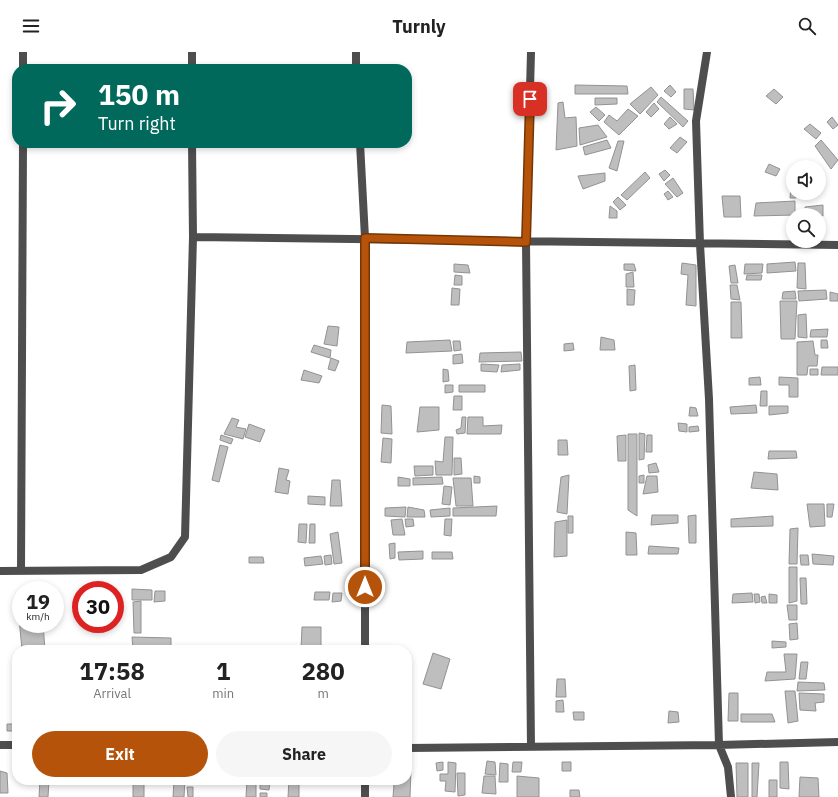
<!DOCTYPE html>
<html lang="en">
<head>
<meta charset="utf-8">
<style>
	body { margin:0; font-family:"IBM Plex Sans",sans-serif; background:#f6f6f6; color:#222; height:100vh; display:flex; flex-direction:column; font-size:15px; white-space:nowrap }
	* { box-sizing:border-box; margin:0 }
	p { font-size:13px; color:#767676 }
	.icon { flex:none; width:22px; height:22px; fill:none; stroke:currentColor; stroke-width:2; stroke-linecap:round; stroke-linejoin:round }
	.map { position:relative; flex:1; overflow:hidden }
	.sheet { position:absolute; left:12px; top:593px; width:400px; height:140px; display:flex; flex-direction:column; background:#fff; border-radius:16px; box-shadow:0 2px 6px #0003 }
	.sheet>* { flex:none }
	.guide { position:absolute; left:12px; top:12px; width:400px; height:84px; border-radius:16px; box-shadow:0 2px 6px #0003; background:#00695c; color:#fff; overflow:hidden }
	.fabs { position:absolute; left:786px; top:108px; display:grid; gap:8px }
	.fabs a { display:grid; place-items:center; width:40px; height:40px; border-radius:50%; background:#fff; box-shadow:0 2px 6px #0003; font-size:20px }
	.speed { position:absolute; left:12px; top:529px; display:flex; gap:8px; font-size:20px; font-weight:700; text-align:center }
	.speed>* { display:grid; place-content:center; width:52px; height:52px; border-radius:50%; background:#fff; box-shadow:0 2px 6px #0003; line-height:1 }
	.speed small { font-size:10px; font-weight:400 }
	.speed .limit { border:6px solid #d22; background:#fff; color:#111 }
	.pin { position:absolute; display:grid; place-items:center; width:34px; height:34px; color:#fff; margin:-17px; border-radius:8px; box-shadow:0 2px 6px #0006 }
	.me { position:absolute; width:44px; margin:-22px; rotate:0deg; stroke-linejoin:round; filter:drop-shadow(0 0 3px #0008) }
	.turn { display:flex; align-items:center; gap:14px; height:84px; padding:0 20px; font-size:18px }
	.turn .icon { width:52px; height:52px; stroke-width:2.5 }
	.turn b { display:block; font-size:28px; line-height:34px }
	.eta { display:flex; justify-content:space-evenly; align-items:center; height:68px; text-align:center }
	.eta b { font-size:24px; font-weight:700; line-height:28px }
	.primary-button { display:flex; gap:8px; margin-top:auto; padding:8px 20px }
	.primary-button a { flex:1; height:46px; border-radius:24px; background:#b45309; color:#fff; font-size:16px; font-weight:700; line-height:46px; text-align:center }
	.primary-button a+a { background:#f6f6f6; color:#222 }
	header { display:flex; justify-content:space-between; align-items:center; height:52px; padding:0 20px; background:#fff; font-size:18px; font-weight:700 }
	.map>svg:first-child { display:block }
	.building { fill:#bebebe; stroke:#929292 }
	.lines { fill:none; stroke-linecap:round; stroke-linejoin:round }
	.street { stroke:#4e4e4e; stroke-width:8 }
	.route-casing { stroke:#753606; stroke-width:10 }
	.route { stroke:#b45309; stroke-width:7 }
</style>
</head>
<body>
<header><svg class="icon" aria-label="menu" viewBox="0 0 24 24"><path d="M4 6h16M4 12h16M4 18h16"/></svg>Turnly<svg class="icon" aria-label="search" viewBox="0 0 24 24"><circle cx="10" cy="10" r="6"/><path d="M15 15l6 6"/></svg></header>
<div class="map">
<svg width="838" height="745" viewBox="0 0 838 745">
	<rect width="100%" height="100%" fill="#fff"/>
	<path class="building" d="M575 33 627 34 628 42H575Z
		M670 33 676 40 671 45 664 39Z
		M651 35 658 43 640 62 630 52Z
		M684 37H693L694 58 684 57Z
		M774 37 783 45 776 52 766 44Z
		M661 45 688 69 683 75 657 50Z
		M595 46H617V52L595 53Z
		M563 50 565 66 576 65 577 94 556 98 558 51Z
		M654 51 659 57 651 65 646 60Z
		M596 55 605 63 599 69 590 60Z
		M628 57 638 64 619 83 604 70 609 63 617 69Z
		M670 65 677 72 669 77 664 72Z
		M832 65 838 73 833 77 827 70Z
		M810 72 821 81 816 87 804 77Z
		M598 73 607 85 580 93 579 76Z
		M680 85 687 90 677 101 670 96Z
		M607 88 611 96 585 103 583 95Z
		M821 88 838 108 831 117 815 94Z
		M618 89H624L617 119 609 116Z
		M769 112 780 117 776 124 765 120Z
		M665 118 670 123 664 129 659 122Z
		M645 120 650 126 627 148 621 143Z
		M605 121V129L583 137 578 124Z
		M673 126 683 141 677 145 665 132Z
		M791 136H793V141H796V146H790Z
		M668 139 673 145 668 148 664 142Z
		M722 144H740L741 165H724Z
		M618 145 626 153 620 158 613 150Z
		M795 149V163L754 164 756 151Z
		M823 153V164L805 163V155Z
		M610 154 617 159V166H609Z
		M798 159H803L801 163H797Z
		M795 210 796 219 767 221V212Z
		M682 211 696 213V254L686 253 688 223 681 222Z
		M798 211H805L806 237 797 236Z
		M454 212 468 213 470 221 454 220Z
		M624 212H634L636 219 624 218Z
		M745 212H763L762 221 744 222Z
		M735 213 738 231H731L729 214Z
		M633 220 634 235H626V222Z
		M455 223 462 224V233H454Z
		M747 223H762L761 228H746Z
		M730 233H737L740 248 731 247Z
		M452 236 460 237 459 253H451Z
		M627 237 635 238 634 253H627Z
		M826 238 827 247 799 249 798 239Z
		M795 239 796 247H782L783 240Z
		M830 240 838 242V249H830Z
		M780 249H797L795 287H781Z
		M731 250H741L742 286H731Z
		M806 262 807 286 798 285V263Z
		M328 274 339 275 337 294 324 292Z
		M828 277 827 285H810L811 278Z
		M601 285 614 288 615 298H600Z
		M450 288 452 299 406 301 407 290Z
		M821 288H827L828 296H821Z
		M453 289H460L461 298 454 299Z
		M813 289 815 303H818L817 314H808L807 323H797V290Z
		M573 291 574 298 564 299V292Z
		M314 293 331 298 330 306 311 300Z
		M521 300 522 309 479 310 480 301Z
		M462 302 463 311 453 312V303Z
		M331 306 339 309 335 319 328 317Z
		M481 312 499 313 497 320 481 319Z
		M520 312V318L501 320 502 313Z
		M635 313 636 338 630 339 629 314Z
		M822 315H838V323H821Z
		M443 317 448 318 449 329 443 330Z
		M810 317H818V323H810Z
		M304 318 322 324 319 331 301 328Z
		M760 325 761 333H749V326Z
		M779 325 798 326V345H789V333H779Z
		M445 333H453V340L445 341Z
		M459 333H485V340H459Z
		M761 339H767V354H760Z
		M454 344H462V358H453Z
		M382 353 391 354 392 382 381 381Z
		M756 353 757 361 731 362 730 355Z
		M769 354H788V361L769 363Z
		M420 355H439V378L417 380Z
		M690 355 696 356 698 364H689Z
		M462 365H466L465 381 457 382 456 378 461 376Z
		M468 365H483V374L502 373 501 382H467Z
		M232 366 239 368 236 375 246 377 243 387 224 382Z
		M678 371 687 372V380L679 379Z
		M249 372 265 378 260 390 245 385Z
		M698 374 699 379 689 380V375Z
		M639 381 645 382 644 407 639 408Z
		M628 382H637V464L628 458Z
		M221 383 233 387 231 392 220 388Z
		M626 383V409H618L617 384Z
		M647 383H652V400H646Z
		M445 385H453L452 423H436L435 409 443 410Z
		M383 386 392 387 391 411 381 410Z
		M558 388H567L568 403H558Z
		M220 393 228 395 219 430 212 428Z
		M769 399H796L797 406 768 407Z
		M454 406H461L462 422 454 423Z
		M656 411 659 420 649 421 648 413Z
		M414 414H433V423L415 424Z
		M279 416 289 418 286 428 290 429 288 442 275 440Z
		M754 420 777 422 778 438 751 436Z
		M569 423 567 462 557 460 561 425Z
		M644 423V431H639V424Z
		M474 424 480 425V431H474Z
		M647 424H657L658 440 643 442Z
		M398 425 410 427V434H398Z
		M442 425 443 432 413 433V426Z
		M453 426H471L473 454H456Z
		M332 428H340L342 454H330Z
		M444 434 452 435 450 453 442 452Z
		M308 444 325 445V453L308 452Z
		M807 452H824L825 474 810 475Z
		M827 452H834L832 465H827Z
		M497 454 496 464H453V456Z
		M406 455 405 465 385 464V456Z
		M408 455 424 458 425 465H407Z
		M450 456V464L431 465 430 458Z
		M652 463H678V471L651 473Z
		M696 463V491H689L688 464Z
		M568 464H573V481H568Z
		M773 464V474L731 475V467Z
		M402 467 405 483H393L391 468Z
		M405 467H413L414 474 406 475Z
		M445 467H452L451 484 444 483Z
		M567 468V504L554 505 555 470Z
		M299 472H307L306 491 298 490Z
		M310 472H315V491H309Z
		M798 476 797 512H789L790 477Z
		M338 480 342 511 334 512 330 482Z
		M626 480 636 481 637 503H626Z
		M395 491V506L390 507 389 492Z
		M649 494 679 496 678 502H648Z
		M423 499V507L399 508 398 500Z
		M432 500H452L453 507H432Z
		M812 502 834 504 833 513 813 512Z
		M331 503 332 512 325 513 324 504Z
		M800 503H808L809 513H801Z
		M321 504 323 512 305 514 304 506Z
		M249 505H263L264 511H249Z
		M789 515H797V549L789 551Z
		M800 526H806L807 552H801Z
		M132 537 152 538V548H132Z
		M155 539H165V549L154 550Z
		M315 540H330L329 548H314Z
		M333 541H342L341 549 332 550Z
		M752 541 753 550 732 551 733 542Z
		M754 542H759L760 550 755 551Z
		M769 542 777 543V551H769Z
		M765 544 767 551H762L761 545Z
		M141 549V581H134L133 550Z
		M787 553H797V568H789Z
		M19 566H21V572H43L45 598H22Z
		M797 571 798 587 790 588 789 572Z
		M302 575H321V598H301Z
		M132 585 171 586V598H133Z
		M772 589 786 590V595L772 596Z
		M433 601 450 607 441 637 423 632Z
		M784 602H797L795 627 765 629 767 620H786Z
		M801 610H808L806 627H799Z
		M557 627H565L566 645H556Z
		M798 630 824 631 825 638 797 639Z
		M785 639H795L798 669 788 671Z
		M729 641H738V669H728Z
		M799 641 824 642V650L815 651 816 659 800 658Z
		M563 648 564 660H556V649Z
		M669 659 678 660 679 670 668 671Z
		M573 660H584V668H574Z
		M741 662H772L775 670H741Z
		M7 672H17V679H7Z
		M487 709 495 710 496 723 485 722Z
		M443 710V718L437 719 436 711Z
		M448 710 456 711 455 740 445 739 446 729H440V722H448Z
		M513 710H522L521 720H512Z
		M562 710H571V719H562Z
		M780 710H788L789 737 780 736Z
		M500 711 508 712V730H499Z
		M736 711H748V745H737Z
		M752 711H759L757 745H752Z
		M407 718H411L410 745H393L394 732H401V728H407Z
		M0 719 7 721 8 741H0Z
		M457 721H465V743L458 744Z
		M484 724H495L496 742 482 741Z
		M517 724 539 726V745H517Z
		M800 725 818 726 819 745H799Z
		M40 728H49L48 745H39Z
		M133 728H144V745H133Z
		M174 728H185L184 745H173Z
		M247 728H256V745H246Z
		M260 728H270L269 738 260 737Z
		M289 728H299V745H288Z
		M330 728H341V731H330Z
		M769 728H777V745H769Z
		M187 735H193V745H188Z
		M570 738H579L580 745H570Z
		M260 741H267V745H260Z"/>
	<g class="lines">
		<path class="street" d="M23 0V17
			M192 0V17
			M356 0V17
			M531 0 526 190 531 695
			M707 0 696 69 700 192 709 347 719 693 728 715 731 745
			M360 91 365 186V598
			M193 185 838 193
			M0 519 141 518 171 505 185 485 193 185 192 91
			M21 519 23 91
			M0 693H17
			M407 696 719 693 838 690
			M365 745V728"/>
	</g>
	<g class="lines">
		<g class="route-casing">
			<path id="route" d="M365 535V186L526 190 530 47"/>
		</g>
		<use href="#route" class="route"/>
	</g>
</svg>
<div class="fabs">
<a><svg class="icon" aria-label="sound" viewBox="0 0 24 24"><path d="M4 9h4l5-4v14l-5-4H4zM17 9q2 3 0 6"/></svg></a>
<a><svg class="icon" aria-label="search" viewBox="0 0 24 24"><circle cx="10" cy="10" r="6"/><path d="M15 15l6 6"/></svg></a>
</div>
<div class="speed"><div>19<small>km/h</small></div><div class="limit">30</div></div>
<div class="pin" style="left:530px;top:47px;background:#d93025"><svg class="icon" aria-label="arrive" viewBox="0 0 24 24"><path d="M6 21V4h12l-3 4 3 4H6"/></svg></div>
<svg class="me" style="left:365px;top:535px" viewBox="-20 -20 40 40"><circle r="17" fill="#b45309" stroke="#fff" stroke-width="3"/><path d="M0-11L8 9 0 5-8 9z" fill="#fff"/></svg>
<div class="guide">
<div class="turn"><svg class="icon" aria-label="right" viewBox="0 0 24 24"><path d="M7 20v-9h11M14 6l5 5-5 5"/></svg><div><b>150 m</b>Turn right</div></div>
</div>
<section class="sheet">
<div class="eta">
<div><b>17:58</b><p>Arrival</p></div>
<div><b>1</b><p>min</p></div>
<div><b>280</b><p>m</p></div>
</div>
<div class="primary-button"><a>Exit</a><a>Share</a></div>
</section>
</div>
</body>
</html>
